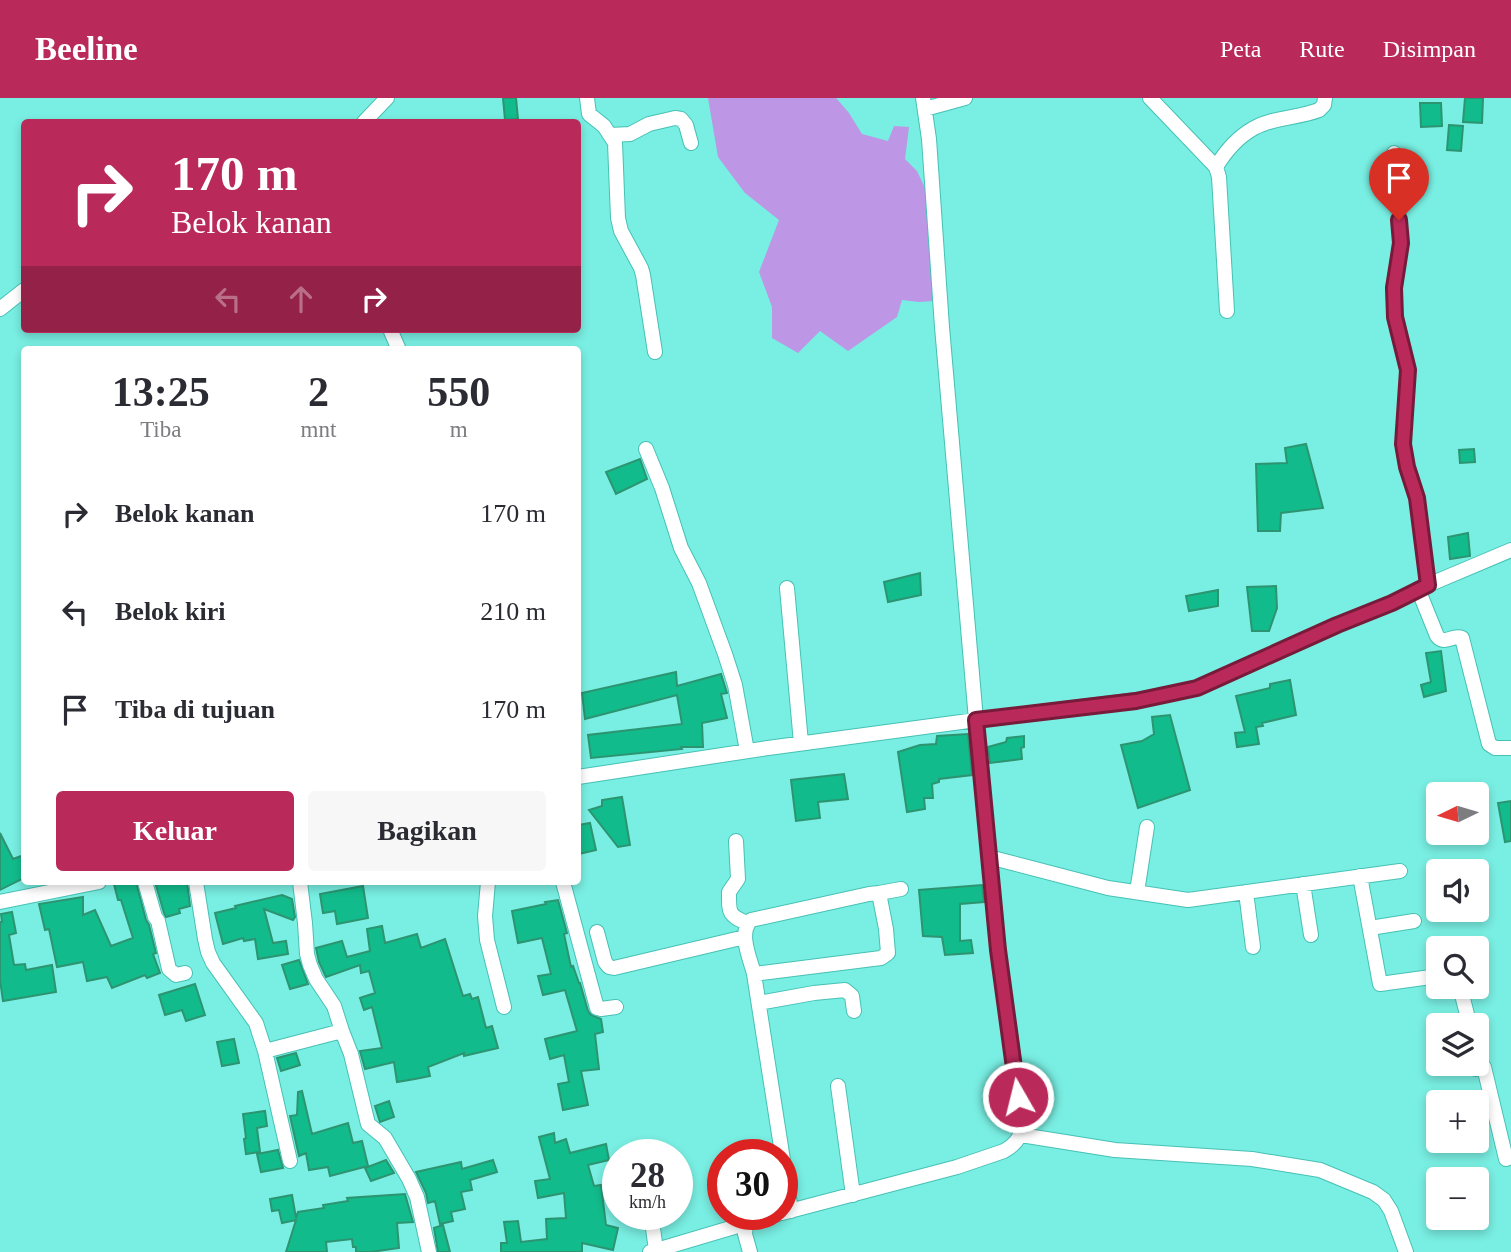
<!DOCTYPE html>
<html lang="id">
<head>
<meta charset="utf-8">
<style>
	body { margin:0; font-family:Georgia,serif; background:#f7f7f7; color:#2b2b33; height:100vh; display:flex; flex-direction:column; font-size:26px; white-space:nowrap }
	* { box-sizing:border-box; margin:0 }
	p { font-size:23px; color:#7c7c81 }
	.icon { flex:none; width:38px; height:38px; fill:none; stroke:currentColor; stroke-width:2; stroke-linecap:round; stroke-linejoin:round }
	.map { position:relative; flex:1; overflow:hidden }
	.sheet { position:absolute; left:21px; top:248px; width:560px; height:539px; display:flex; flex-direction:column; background:#fff; border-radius:7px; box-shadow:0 4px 10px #0003 }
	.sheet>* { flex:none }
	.hud { position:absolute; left:21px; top:21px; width:560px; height:214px; border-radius:7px; box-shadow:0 4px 10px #0003; background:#b92a5a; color:#fff; overflow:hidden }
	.needle { width:46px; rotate:265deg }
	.buttons { position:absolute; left:1426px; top:684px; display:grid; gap:14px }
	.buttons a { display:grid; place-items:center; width:63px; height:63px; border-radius:7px; background:#fff; box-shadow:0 4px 10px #0003; font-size:35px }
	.speed { position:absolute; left:602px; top:1041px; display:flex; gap:14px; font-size:35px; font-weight:700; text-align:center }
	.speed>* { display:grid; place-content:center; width:91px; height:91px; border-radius:50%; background:#fff; box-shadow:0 4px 10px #0003; line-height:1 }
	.speed small { font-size:18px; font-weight:400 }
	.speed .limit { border:10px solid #d22; background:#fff; color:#111 }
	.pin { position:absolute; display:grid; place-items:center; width:60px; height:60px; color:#fff; margin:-72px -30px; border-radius:50% 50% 50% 0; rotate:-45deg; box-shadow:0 0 7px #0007 }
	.pin .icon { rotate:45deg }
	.me { position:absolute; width:77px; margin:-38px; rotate:352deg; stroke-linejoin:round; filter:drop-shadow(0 0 5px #0008) }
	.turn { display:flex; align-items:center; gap:24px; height:147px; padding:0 35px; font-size:32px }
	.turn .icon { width:91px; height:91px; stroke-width:2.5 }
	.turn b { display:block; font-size:49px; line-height:60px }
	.lanes { display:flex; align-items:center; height:66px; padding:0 35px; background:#0003; justify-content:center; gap:35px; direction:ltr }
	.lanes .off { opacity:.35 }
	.eta { display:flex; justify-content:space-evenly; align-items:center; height:119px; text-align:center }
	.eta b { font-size:42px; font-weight:700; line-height:49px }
	.button { display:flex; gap:14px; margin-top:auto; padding:14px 35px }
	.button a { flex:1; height:80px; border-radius:7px; background:#b92a5a; color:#fff; font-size:28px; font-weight:700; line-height:80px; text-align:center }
	.button a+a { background:#f7f7f7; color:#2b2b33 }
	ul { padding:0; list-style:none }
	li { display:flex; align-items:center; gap:21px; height:98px; padding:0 35px }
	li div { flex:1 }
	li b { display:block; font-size:26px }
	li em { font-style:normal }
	header { display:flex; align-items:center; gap:42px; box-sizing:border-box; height:98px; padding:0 35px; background:#b92a5a; color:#fff }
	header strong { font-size:33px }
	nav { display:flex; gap:38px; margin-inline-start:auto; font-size:24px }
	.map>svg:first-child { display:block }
	.green { fill:#bd96e6 }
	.building { fill:#12bb8b; stroke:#2d9471; stroke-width:2 }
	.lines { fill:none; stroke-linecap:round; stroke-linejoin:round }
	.minor-casing { stroke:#47c1b5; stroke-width:16 }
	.minor { stroke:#fff; stroke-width:14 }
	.route-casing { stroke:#781b3a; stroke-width:18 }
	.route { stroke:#b92a5a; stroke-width:12 }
</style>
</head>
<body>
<header>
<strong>Beeline</strong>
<nav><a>Peta</a><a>Rute</a><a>Disimpan</a></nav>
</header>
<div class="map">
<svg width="1511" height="1154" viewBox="0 0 1511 1154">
	<rect width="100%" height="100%" fill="#79eee2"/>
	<path class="green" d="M708 0H836L849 15 862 36 888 43 894 28 909 29 905 61 917 73 925 90 934 203 919 204 902 202 897 219 848 253 820 233 798 255 772 240V209L759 174 779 122 745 95 718 59Z"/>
	<path class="building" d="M503 0H516L518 21 505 22Z
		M1465 0H1483L1482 25 1463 24Z
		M1420 5H1441L1442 28 1421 29Z
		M1449 27 1463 28 1461 53 1447 52Z
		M1306 346 1323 410 1281 415 1280 433H1258L1256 366 1287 365 1285 350Z
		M1474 351 1475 364 1460 365 1459 352Z
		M640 361 647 381 616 396 606 374Z
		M1468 435 1470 458 1450 461 1448 439Z
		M920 475 921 497 888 504 884 484Z
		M1276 488 1277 510 1269 533H1252L1247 489Z
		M1218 492V508L1189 513 1186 498Z
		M1441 553 1446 593 1424 599 1421 587 1431 584 1426 555Z
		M676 574 677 588 721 576 727 595 721 596 727 620 702 625 703 649H681L682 651 591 660 588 637 682 626 677 597 585 621 582 595Z
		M1290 582 1296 617 1262 625 1263 628 1256 629 1259 646 1237 649 1235 635 1245 634 1236 598 1270 590V586Z
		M1170 617 1190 692 1138 710 1121 647 1142 643 1154 636 1152 619Z
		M968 636 972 677 939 681V684L932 686 933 700H924L925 711 907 714 898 654 920 647 936 646 937 638Z
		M1024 638V649L1021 650 1022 661 990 665 988 649 1006 644 1007 640Z
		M844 676 848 701 818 704 820 720 796 723 791 682Z
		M622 699 630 747 618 749 589 712 602 708V702Z
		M1511 703V743L1505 744 1498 705Z
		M590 725 596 752 579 756 578 727Z
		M0 735 13 761 24 757V780L0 792Z
		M124 784H136L146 822 149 827 156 855 153 856 160 875 147 880 145 877 112 890 107 879 87 883 83 864 57 869 49 831 45 832 39 806 83 799V817L95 812 111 848 133 840 121 802H118L114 786Z
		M155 784H187L190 808 179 811 180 815 166 819 164 815Z
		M982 787 984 804 960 806V843L971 842 973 855 945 857 942 839 923 838 919 792Z
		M363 788 368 820 337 826 335 813 323 815 320 796Z
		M282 797 292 801 295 819 293 822 264 811 273 845 286 843 288 856 258 861 255 841 244 843 243 840 223 846 215 815 236 810 235 808Z
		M558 802 567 835 564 836 571 869 573 868 579 885H580L588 913 591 917 601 921 603 934 595 936 599 971 581 973 588 1007 563 1012 558 986 569 984 564 957 550 961 545 941 577 933 565 892 543 897 538 878 551 876 542 840 518 845 512 813 546 806 545 804Z
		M12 814 16 835 9 837 14 867 25 866 26 872 52 867 56 894 3 903 0 882V824H2L1 816Z
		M382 828 385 845 417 836 421 850 445 841 463 898 470 896 472 901 478 899 486 930 492 928 498 950 464 958V955L428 969 430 978 415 981 397 984 394 964 365 971 360 953 382 950 372 909 364 912 360 900 375 895 369 873 361 875 360 867 326 879 319 864 316 850 342 843 347 859 370 853 367 831Z
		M299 862 308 886 290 891 282 867Z
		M195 886 205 917 186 923 182 912 165 917 159 897Z
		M234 941 239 965 222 968 217 944Z
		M296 955 300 967 281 973 277 960Z
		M302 993 312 1036 348 1025 353 1045 362 1043 368 1068 330 1078 328 1069 309 1072 306 1055 299 1058 290 1018 297 1017 298 994Z
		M389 1003 394 1019 380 1024 375 1008Z
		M265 1013 267 1028 257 1030 260 1054 246 1056 244 1041 246 1040 243 1016Z
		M554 1035 555 1045 566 1041 570 1055 606 1046 609 1062 588 1067 594 1088 601 1087 606 1127 618 1130 613 1152 582 1145V1154H501V1145H507L504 1124 518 1123 521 1144 547 1141 546 1121 566 1120 564 1095 538 1100 535 1083 550 1081 539 1039Z
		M278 1052 283 1070 261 1074 257 1056Z
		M386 1062 394 1075 371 1083 365 1070Z
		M493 1062 497 1074 470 1082 472 1092 461 1094 465 1111 451 1114 453 1123 440 1126 435 1103 428 1105 426 1095 416 1074 461 1064 462 1071Z
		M405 1096 413 1124 397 1125 399 1150 371 1154H356V1149H353L352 1141 326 1144 327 1154H286L296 1122 282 1125 279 1112 272 1113 270 1101 292 1097 296 1120 298 1114 324 1110 323 1107 348 1103 347 1100Z
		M443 1127 450 1154H438L434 1130Z"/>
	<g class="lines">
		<g class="minor-casing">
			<path id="minor" d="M587 0 589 16 604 28 615 45 618 120 621 133 641 170 643 177 655 254
				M1150 0 1216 69 1219 79 1227 213
				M925 11 965 0
				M364 24 387 0
				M610 37 630 36 649 26 675 20 681 21 686 27 691 45
				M1394 55 1401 145 1393 190 1395 220 1408 272 1403 346 1407 369 1417 400 1428 487
				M1216 69C1225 54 1238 39 1254 30 1274 19 1299 20 1319 12L1324 7 1325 0
				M0 211 24 192
				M390 231 399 252
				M646 351 662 390 681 450 699 485 725 556 735 587 747 653
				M787 490 801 645
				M1418 491 1437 538C1445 548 1452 536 1462 540L1489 646 1495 650H1511
				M578 679 768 650 976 622 942 229 929 41 923 0
				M736 743 738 781 729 794C729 815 728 817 747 825
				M989 759 1108 790 1188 802 1400 773
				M1360 778 1380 886 1438 878
				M145 784 155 819 158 823 169 871 176 877 185 875
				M196 784 205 841 208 854 213 865 256 925 265 953 290 1063
				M300 784 305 825 307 856 310 867 316 881 334 908 342 933 351 956 368 1026 385 1040 409 1081 417 1099 429 1154
				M488 784 485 818 487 842 504 909
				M563 784 597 910 601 911 616 909
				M1303 786 1311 837
				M1137 794 1147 729
				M1246 794 1253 849
				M879 795 901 791
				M0 804 99 784
				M1370 830 1414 823
				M597 834 605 864 609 869 614 870 745 839
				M754 876 881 860 888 855 886 831 879 795 869 796 751 822C738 835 750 860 754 876L791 1113
				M1460 889 1470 928
				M759 905 814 895 845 892 852 898 854 913
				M265 953 342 933
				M1475 966 1476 971 1484 969 1506 1061 1511 1059
				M838 988 853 1097
				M1021 1037 1115 1052 1252 1061 1320 1072 1373 1094 1384 1102 1391 1113 1406 1154
				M641 1053 642 1057
				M782 1115 957 1069 1004 1053C1018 1045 1023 1036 1022 1021L998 852 976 622 1136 602 1197 590 1337 528 1392 505 1428 487 1511 452
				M651 1116 656 1152
				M746 1126 745 1136 750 1154
				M650 1154 778 1116"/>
		</g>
		<use href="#minor" class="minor"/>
	</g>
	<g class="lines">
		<g class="route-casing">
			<path id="route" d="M1018 999 998 852 976 622 1136 603 1197 590 1337 527 1392 505 1428 487 1417 400 1407 369 1403 346 1408 272 1395 219 1394 190 1401 145 1399 122"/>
		</g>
		<use href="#route" class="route"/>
	</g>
</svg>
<div class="buttons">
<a><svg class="needle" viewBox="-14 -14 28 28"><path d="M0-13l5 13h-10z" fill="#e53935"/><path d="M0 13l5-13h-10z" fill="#7c7c81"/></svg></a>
<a><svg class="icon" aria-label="sound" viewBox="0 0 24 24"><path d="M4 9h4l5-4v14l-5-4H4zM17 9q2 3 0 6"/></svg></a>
<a><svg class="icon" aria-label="search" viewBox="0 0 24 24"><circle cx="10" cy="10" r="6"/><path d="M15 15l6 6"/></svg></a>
<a><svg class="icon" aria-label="layers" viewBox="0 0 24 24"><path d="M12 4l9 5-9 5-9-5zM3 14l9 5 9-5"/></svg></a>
<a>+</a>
<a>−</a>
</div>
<div class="speed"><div>28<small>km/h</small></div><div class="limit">30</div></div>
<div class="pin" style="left:1399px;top:122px;background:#d93025"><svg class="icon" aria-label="arrive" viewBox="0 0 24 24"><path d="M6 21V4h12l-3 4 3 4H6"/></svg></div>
<svg class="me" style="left:1018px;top:999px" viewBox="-20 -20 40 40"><circle r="17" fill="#b92a5a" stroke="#fff" stroke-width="3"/><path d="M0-11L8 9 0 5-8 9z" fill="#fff"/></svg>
<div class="hud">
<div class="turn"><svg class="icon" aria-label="right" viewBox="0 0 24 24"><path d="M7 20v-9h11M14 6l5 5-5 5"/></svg><div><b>170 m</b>Belok kanan</div></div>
<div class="lanes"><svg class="icon off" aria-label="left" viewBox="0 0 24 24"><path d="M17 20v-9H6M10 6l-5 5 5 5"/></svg><svg class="icon off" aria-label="ahead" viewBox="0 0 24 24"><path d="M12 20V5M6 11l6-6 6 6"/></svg><svg class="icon" aria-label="right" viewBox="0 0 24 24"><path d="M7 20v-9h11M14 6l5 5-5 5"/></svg></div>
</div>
<section class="sheet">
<div class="eta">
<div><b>13:25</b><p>Tiba</p></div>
<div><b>2</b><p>mnt</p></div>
<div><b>550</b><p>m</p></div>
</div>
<ul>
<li><svg class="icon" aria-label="right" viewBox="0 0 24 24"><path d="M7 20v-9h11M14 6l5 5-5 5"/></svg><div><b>Belok kanan</b></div><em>170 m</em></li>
<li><svg class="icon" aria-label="left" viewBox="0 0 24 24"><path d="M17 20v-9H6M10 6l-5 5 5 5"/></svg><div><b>Belok kiri</b></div><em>210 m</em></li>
<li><svg class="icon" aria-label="arrive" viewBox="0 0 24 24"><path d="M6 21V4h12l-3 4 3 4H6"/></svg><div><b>Tiba di tujuan</b></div><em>170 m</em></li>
</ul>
<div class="button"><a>Keluar</a><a>Bagikan</a></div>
</section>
</div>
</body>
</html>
